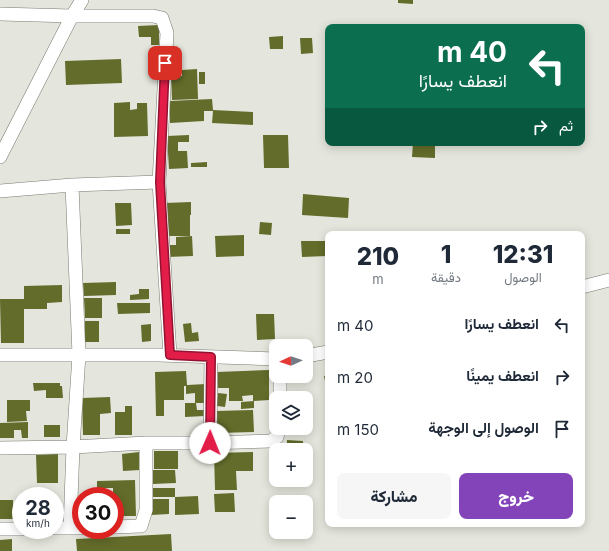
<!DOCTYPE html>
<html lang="ar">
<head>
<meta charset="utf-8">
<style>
	body { margin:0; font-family:Inter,Vazirmatn,sans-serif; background:#f6f6f7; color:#1f2937; direction:rtl; height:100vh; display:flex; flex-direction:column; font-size:15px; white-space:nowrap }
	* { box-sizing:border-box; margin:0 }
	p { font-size:13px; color:#747a83 }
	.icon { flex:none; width:22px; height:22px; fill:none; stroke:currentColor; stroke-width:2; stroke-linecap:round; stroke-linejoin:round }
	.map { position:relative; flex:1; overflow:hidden; direction:ltr }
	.sheet { position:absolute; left:325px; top:231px; width:260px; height:296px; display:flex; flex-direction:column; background:#fff; border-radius:8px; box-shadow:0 2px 10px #0003; direction:rtl }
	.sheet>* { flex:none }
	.top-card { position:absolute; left:325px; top:24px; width:260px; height:122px; border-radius:8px; box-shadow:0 2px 10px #0003; direction:rtl; background:#0b6e4f; color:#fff; overflow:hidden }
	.needle { width:26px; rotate:267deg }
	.tools { position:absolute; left:269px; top:339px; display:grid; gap:8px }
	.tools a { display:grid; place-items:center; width:44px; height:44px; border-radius:8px; background:#fff; box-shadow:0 2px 10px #0003; font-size:20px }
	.speed { position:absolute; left:12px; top:487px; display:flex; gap:8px; font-size:20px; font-weight:700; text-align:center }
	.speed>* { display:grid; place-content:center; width:52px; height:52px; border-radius:50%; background:#fff; box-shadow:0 2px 10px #0003; line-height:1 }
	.speed small { font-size:10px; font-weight:400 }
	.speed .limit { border:6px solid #d22; background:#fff; color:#111 }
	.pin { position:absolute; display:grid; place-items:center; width:34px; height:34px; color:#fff; margin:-17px; border-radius:8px; box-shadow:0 2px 6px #0006 }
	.me { position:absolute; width:44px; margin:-22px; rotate:1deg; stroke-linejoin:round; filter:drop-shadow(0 0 3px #0008) }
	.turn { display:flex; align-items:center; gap:14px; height:84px; padding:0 12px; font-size:18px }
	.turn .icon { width:52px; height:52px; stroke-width:2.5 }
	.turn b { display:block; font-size:28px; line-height:34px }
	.then { display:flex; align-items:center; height:38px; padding:0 12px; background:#0003; gap:8px; font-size:15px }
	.eta { display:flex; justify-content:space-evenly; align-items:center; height:68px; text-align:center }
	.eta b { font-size:24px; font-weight:800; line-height:28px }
	.action { display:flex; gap:8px; margin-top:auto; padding:8px 12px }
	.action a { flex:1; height:46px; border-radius:8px; background:#8344b9; color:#fff; font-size:16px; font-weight:800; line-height:46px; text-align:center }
	.action a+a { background:#f6f6f7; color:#1f2937 }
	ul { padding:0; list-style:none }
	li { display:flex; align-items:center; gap:12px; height:52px; padding:0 12px }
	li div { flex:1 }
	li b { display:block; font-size:15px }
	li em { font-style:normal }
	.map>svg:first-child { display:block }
	.building { fill:#636c2a }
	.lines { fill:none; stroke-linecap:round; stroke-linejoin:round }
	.minor-casing { stroke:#797b72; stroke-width:14 }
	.minor { stroke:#fff; stroke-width:13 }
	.route-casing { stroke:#92132f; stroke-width:10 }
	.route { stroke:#e11d48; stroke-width:7 }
</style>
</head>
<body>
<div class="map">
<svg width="609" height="551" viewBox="0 0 609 551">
	<rect width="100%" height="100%" fill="#e4e6dd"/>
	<path class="building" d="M398 0H413V4L398 3Z
		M159 25V45H151V37H139L138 26Z
		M283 36V49H270L269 37Z
		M300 38H312L313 53 301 54Z
		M121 59 122 83 66 85 65 61Z
		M197 69 198 99 172 100 171 76H182V70Z
		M199 72H205V84H199Z
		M212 99 213 110 253 112V125L212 123 213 111H204V121L170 123V101Z
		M130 102V110L137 109V103H147L148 136 114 137V103Z
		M189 135V142H178V151H187L188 168 169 169 167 136Z
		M263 135H288L289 168H264Z
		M413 143H435V158L412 157Z
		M207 162V167H191V163Z
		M303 194 349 198 348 218 302 215Z
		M191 202V215H190V236H165V203Z
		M115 203H131L132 225 116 226Z
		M260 222 272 223 271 235 259 234Z
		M116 229H130V234H116Z
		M244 235V256L216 257 215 236Z
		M192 236 193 256 167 257V245H176V237Z
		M301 241H327V256L302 257Z
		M116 282V295L84 296 83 283Z
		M62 285V302L47 303V309H24V286Z
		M139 289H149V299L130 300V295L139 294Z
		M84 298H102V318H85Z
		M0 299H24V343H1Z
		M117 303H150V313L118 314Z
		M256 314H274L275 339 257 340Z
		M85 321H99V342H85Z
		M191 323 192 333 198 332 199 341 185 342 183 324Z
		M151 324V341L142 342 141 325Z
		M269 370V400L253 401V395L242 396 243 401H229V388H218L217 372Z
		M186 371 187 385 206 384V403H196L197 410H204L205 416 185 417V403H195V393L186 394V386H184V400H164V416H156L155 372Z
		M328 375V392H327L324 376Z
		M33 383H60V386H62L63 398H46V390L34 391Z
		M218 393 227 394 225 407 217 406Z
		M110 397 111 413 100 414V435H83L82 398Z
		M7 400H30V411H26L27 421 7 422Z
		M254 401V408L241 409V402Z
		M125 406H132V435H115V412H125Z
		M253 410 254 432 217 433 216 411Z
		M28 422V438H22L21 430H14V438H0V423Z
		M44 425H60V437H44Z
		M287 440 303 441V450H287Z
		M154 451H178V469H154Z
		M139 452 140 470 123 471 122 454Z
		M253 452V471H236L237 490H215L214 453Z
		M58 454V483H37L36 455Z
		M152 470H175L176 483 153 484Z
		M135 480 136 516H115V496H113V488H97V481Z
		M151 488H175V497H151Z
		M50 492 51 496H34V493Z
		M234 493 235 512H215L214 494Z
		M198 496 199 514 175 515V497Z
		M151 499H169V514L151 515Z
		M0 500H13V519H0Z
		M171 534 172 551H77L76 539Z
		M12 539V551H0V540Z"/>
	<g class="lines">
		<g class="minor-casing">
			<path id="minor" d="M0 14 72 16H153L162 18 167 33 159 182 72 185 0 191
				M0 157 72 16 82 0
				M159 182 170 355
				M582 287 609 280
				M0 355H159L276 359
				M306 356 328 352
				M280 398V376
				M210 443 271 441 277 437 279 428
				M0 448 73 447 146 443H210L211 357
				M115 527 141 526 146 510V443
				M55 528H81
				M70 528 73 447 79 355 72 185
				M0 529H21"/>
		</g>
		<use href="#minor" class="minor"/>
	</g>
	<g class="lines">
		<g class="route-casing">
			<path id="route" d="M165 63 160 182 170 355 211 357 210 443"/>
		</g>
		<use href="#route" class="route"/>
	</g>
</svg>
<div class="tools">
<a><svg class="needle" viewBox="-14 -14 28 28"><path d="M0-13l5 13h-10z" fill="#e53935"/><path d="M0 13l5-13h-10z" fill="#747a83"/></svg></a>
<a><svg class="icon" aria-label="layers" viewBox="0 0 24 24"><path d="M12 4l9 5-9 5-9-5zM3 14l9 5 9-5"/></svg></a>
<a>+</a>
<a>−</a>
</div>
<div class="speed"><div>28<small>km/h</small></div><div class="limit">30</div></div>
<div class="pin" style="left:165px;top:63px;background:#d93025"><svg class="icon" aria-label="arrive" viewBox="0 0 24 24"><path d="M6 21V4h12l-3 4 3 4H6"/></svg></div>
<svg class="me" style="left:210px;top:443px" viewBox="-20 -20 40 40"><circle r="19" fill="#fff"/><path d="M0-13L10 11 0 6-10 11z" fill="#e11d48"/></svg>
<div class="top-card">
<div class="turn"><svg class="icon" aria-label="left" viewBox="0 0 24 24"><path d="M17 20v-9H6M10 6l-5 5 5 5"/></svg><div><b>40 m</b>انعطف يسارًا</div></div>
<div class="then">ثم<svg class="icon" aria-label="right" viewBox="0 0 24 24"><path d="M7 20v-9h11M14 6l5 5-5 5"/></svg></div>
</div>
<section class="sheet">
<div class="eta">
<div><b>12:31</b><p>الوصول</p></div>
<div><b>1</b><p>دقيقة</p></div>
<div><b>210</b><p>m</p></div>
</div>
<ul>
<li><svg class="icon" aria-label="left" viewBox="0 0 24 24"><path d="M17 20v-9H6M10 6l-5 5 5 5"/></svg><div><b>انعطف يسارًا</b></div><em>40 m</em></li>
<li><svg class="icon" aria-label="right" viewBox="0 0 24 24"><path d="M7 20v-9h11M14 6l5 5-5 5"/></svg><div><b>انعطف يمينًا</b></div><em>20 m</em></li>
<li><svg class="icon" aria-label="arrive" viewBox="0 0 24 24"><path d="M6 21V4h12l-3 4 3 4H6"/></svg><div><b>الوصول إلى الوجهة</b></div><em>150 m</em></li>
</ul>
<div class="action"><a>خروج</a><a>مشاركة</a></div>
</section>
</div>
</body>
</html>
